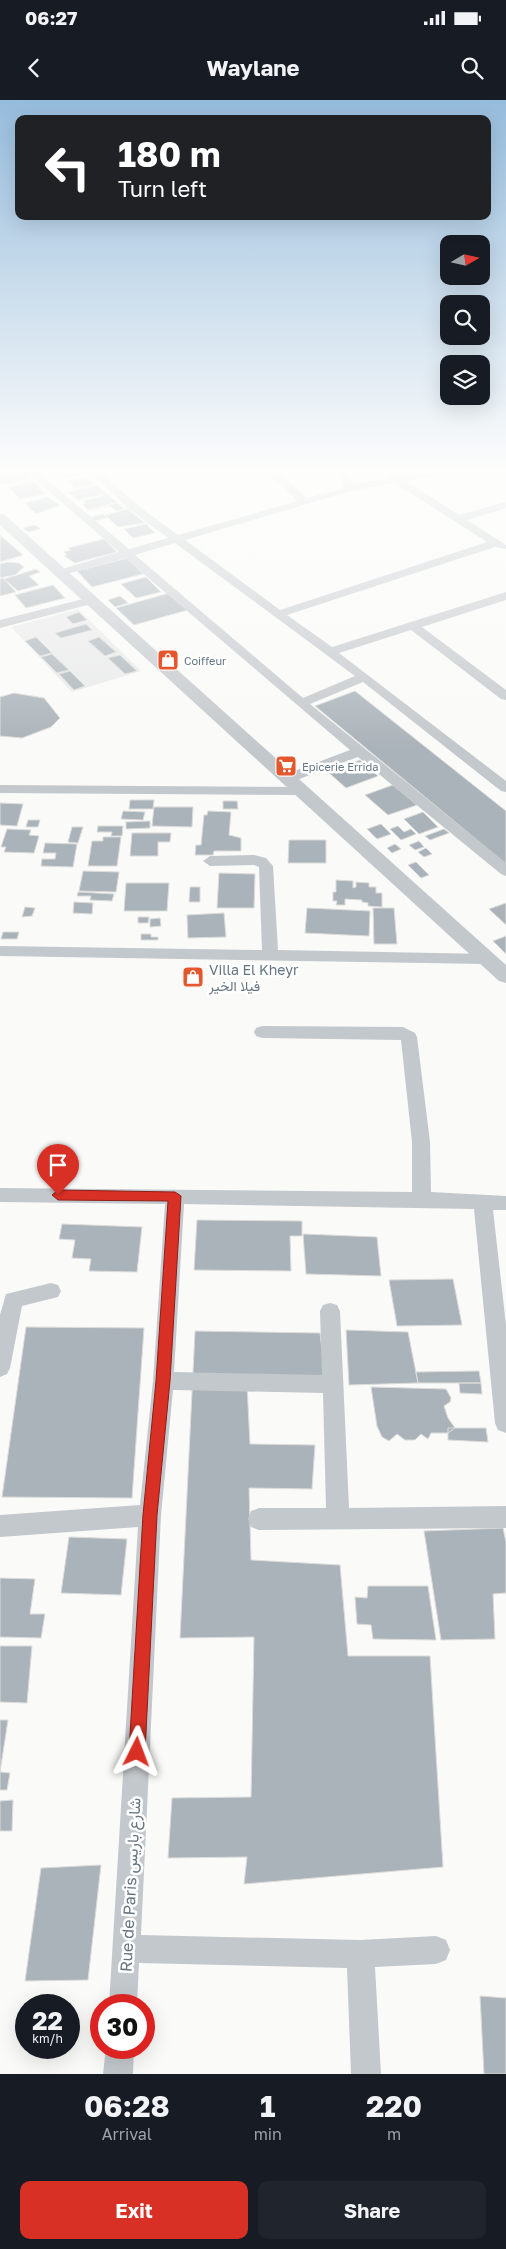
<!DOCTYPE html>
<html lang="en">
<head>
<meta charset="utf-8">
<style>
	body { margin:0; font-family:"Golos Text",Vazirmatn,sans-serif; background:#20242c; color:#f1f3f6; height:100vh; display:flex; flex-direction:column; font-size:19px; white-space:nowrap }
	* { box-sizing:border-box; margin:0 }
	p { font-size:16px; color:#9ea1a6 }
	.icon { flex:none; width:28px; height:28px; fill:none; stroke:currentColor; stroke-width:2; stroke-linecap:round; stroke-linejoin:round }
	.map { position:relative; height:1974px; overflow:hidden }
	.panel { display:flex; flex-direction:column; background:#171b24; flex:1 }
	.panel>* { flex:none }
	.banner { position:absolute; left:15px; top:15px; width:476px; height:105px; border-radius:10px; box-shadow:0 5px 20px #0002; background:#202124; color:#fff; overflow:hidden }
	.needle { width:32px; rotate:81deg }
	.fabs { position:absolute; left:440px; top:135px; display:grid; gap:10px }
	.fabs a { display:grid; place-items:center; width:50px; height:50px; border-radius:10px; background:#171b24; box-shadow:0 5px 20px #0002; font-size:25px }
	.speed { position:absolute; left:15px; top:1894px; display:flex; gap:10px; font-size:25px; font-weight:700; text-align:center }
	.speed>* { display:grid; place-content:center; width:65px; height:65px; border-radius:50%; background:#171b24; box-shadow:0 5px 20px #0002; line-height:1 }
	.speed small { font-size:12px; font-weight:400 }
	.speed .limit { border:8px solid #d22; background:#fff; color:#111 }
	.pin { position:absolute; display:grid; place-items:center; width:42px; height:42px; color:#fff; margin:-51px -21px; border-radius:50% 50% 50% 0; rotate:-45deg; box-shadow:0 0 5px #0007 }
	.pin .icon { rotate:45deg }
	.me { position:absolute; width:55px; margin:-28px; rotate:3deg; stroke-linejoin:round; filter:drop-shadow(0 0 4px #0008) }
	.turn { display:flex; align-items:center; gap:18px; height:105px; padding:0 20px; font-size:22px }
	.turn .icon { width:65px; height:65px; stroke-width:2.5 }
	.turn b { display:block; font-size:35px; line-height:42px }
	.eta { display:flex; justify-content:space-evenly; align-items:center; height:85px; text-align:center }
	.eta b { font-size:30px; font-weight:700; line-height:35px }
	.primary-button { display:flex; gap:10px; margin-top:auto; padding:10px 20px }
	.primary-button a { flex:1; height:58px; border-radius:10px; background:#d93025; color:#fff; font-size:20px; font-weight:700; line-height:58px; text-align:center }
	.primary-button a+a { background:#20242c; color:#f1f3f6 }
	.status { display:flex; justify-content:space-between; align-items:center; height:35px; padding:0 25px; background:#171b24; direction:ltr }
	.status svg { height:14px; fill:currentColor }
	header { display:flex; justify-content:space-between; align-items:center; height:65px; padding:0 20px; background:#171b24; font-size:22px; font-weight:700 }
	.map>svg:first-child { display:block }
	.built { fill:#e8e9e9 }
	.building { fill:#aab3b9; stroke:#dcdcda }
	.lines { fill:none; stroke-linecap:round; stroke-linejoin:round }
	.minor { fill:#c3c8cc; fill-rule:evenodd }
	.tertiary { fill:#c3c8cc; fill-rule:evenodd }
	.route { fill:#d93025; stroke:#8d1f18 }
	.labels { text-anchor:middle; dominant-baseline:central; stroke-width:5; stroke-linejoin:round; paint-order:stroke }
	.far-poi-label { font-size:11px; fill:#657683; stroke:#fff; text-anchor:start }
	.poi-label { font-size:14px; fill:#657683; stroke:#fff; text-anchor:start }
	.near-street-label { font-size:16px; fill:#657683; stroke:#fff }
</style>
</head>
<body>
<div class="status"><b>06:27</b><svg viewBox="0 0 49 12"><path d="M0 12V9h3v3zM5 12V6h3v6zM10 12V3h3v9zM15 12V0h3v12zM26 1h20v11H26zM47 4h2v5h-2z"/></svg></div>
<header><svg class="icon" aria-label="back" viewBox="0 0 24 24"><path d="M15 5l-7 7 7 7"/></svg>Waylane<svg class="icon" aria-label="search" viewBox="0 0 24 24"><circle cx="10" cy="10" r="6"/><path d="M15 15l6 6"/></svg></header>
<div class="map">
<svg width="506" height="1974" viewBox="0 0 506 1974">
	<rect width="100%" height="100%" fill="#fafaf8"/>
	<path class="built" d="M78 509 141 571 72 592 11 527Z"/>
	<path class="building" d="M27 373 32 378 0 385V374Z
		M61 373H79L81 375 66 378Z
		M86 377 94 384 75 388 68 381Z
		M35 382 46 394 20 399 9 387Z
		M97 385 106 393 79 400 67 392Z
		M107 394 117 402 88 410 82 404 86 403 83 401Z
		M48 397 60 405 36 414 25 403Z
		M117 403 125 409 116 411 110 406 89 411Z
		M128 409 145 423 118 427 105 415Z
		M103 414 107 418 95 421 91 417Z
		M146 424 155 433 133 438 124 429Z
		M35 425 40 429 28 432 23 428Z
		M0 435 23 455 0 462Z
		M104 439 117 452 75 463 64 456 67 455 64 452 71 450 68 448Z
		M127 458 143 474 92 487 77 471Z
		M7 462 19 463 24 467 15 475 0 478V464Z
		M36 469 40 472 29 476 39 485 18 491 4 479Z
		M146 477 161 492 136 498 121 484Z
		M3 478 16 492 0 496V479Z
		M53 485 65 498 26 508 15 495Z
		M169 493 188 510 134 525 116 508Z
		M120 496 128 503 115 507 108 500Z
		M79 512 87 520 73 524 66 517Z
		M86 524 92 530 61 538 55 533Z
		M36 537 52 553 40 556 25 541Z
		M99 537 116 552 105 556 88 541Z
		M52 554 69 570 57 573 41 557Z
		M120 555 137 571 125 574 108 558Z
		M70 571 85 586 74 590 59 574Z
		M355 591 506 711V764L315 606Z
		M14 593 44 598 60 618 51 627 22 638 0 636V597Z
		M360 660 378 676 346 688 328 672Z
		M393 685 417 705 388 715 365 695Z
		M130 700H154L153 709H129Z
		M223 701H237L238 709H223Z
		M0 703 23 704 17 726 0 725Z
		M154 707H193L192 727 152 726Z
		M123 711 145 712 143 720 121 719Z
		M208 711 231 712 229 735 241 738V751H214L213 755H195L196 745H201L204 715H207Z
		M423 712 438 727 419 734 404 719Z
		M28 720H40L38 727H26Z
		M150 721V728L126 729V722Z
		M381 724 391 734 377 739 367 729Z
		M98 726H123L122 736H111L112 732H97Z
		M398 726 404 732 411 729 416 734 401 740 390 729Z
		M72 727H83L78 743 68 742Z
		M7 729 31 730 29 735 39 736 34 753 4 752 6 747H1Z
		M444 729 449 733 430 740 425 736Z
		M132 733H171L170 742H158V756H130Z
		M103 737H121L117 766H88L92 741H103Z
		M289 740H326V763H288Z
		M419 741 424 747 415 750 409 745Z
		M45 743 77 744 73 767 41 766 42 759H55L56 753H43Z
		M395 744 401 749 392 753 387 748Z
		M426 748 432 754 424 757 418 752Z
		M416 762 429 775 421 778 408 765Z
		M83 771 119 772 116 792 79 791Z
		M219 773 255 774 254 808H217Z
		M336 780 353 781V788L356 787V782L369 783V787H376V793H382V807L368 806V803L362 802V800L345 799V805H336L337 801H333V792H336Z
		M126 783H169L167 811H124Z
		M190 787H200V802H189Z
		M78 792 114 794 112 801 90 800 91 796H77Z
		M74 802 93 803 92 814 73 813Z
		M506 803V825L489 809Z
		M25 807 35 808 32 816 22 817Z
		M307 808 370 811 369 836 305 833Z
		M373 808H394L397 844H374Z
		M224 813 226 837 188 838 187 815Z
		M138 817H149L148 823H138Z
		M160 818 161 826 150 827V819Z
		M3 832H19L17 839H1Z
		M141 834H151V837H158V840H141Z
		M506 836V854L493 841Z
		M197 1120 302 1121V1136H290L291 1171 194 1170Z
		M62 1124 142 1127 137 1172 89 1171 91 1159 72 1158 75 1140 59 1139Z
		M303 1134 377 1137 381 1176 306 1174Z
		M453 1179 462 1225 397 1226 389 1180Z
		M26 1227 144 1228 132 1398 2 1397Z
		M346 1230 408 1232 418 1283 349 1285Z
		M195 1231 320 1233 326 1285H247L250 1344 315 1345 312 1389 249 1388 251 1460 340 1465 348 1556H430L443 1767 244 1784 247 1757 168 1758 172 1698 251 1697 254 1537 180 1538Z
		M479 1271 481 1283H418L416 1272Z
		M459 1283H481L482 1294 460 1293Z
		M371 1287 446 1289 451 1298 450 1302 444 1306 448 1318 455 1328 448 1333H431L428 1339 421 1334 415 1340H405L397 1334 389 1341 382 1337 377 1326Z
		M448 1328H486L488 1342 448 1340Z
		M503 1428 506 1442V1493L493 1494 495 1539 441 1540 424 1431Z
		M69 1437 127 1439 121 1495 61 1493Z
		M0 1478 35 1479 30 1514H45L41 1538 0 1537Z
		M368 1486H428L436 1540 373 1539 371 1525 357 1524 355 1497 367 1498Z
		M0 1546H32L27 1603 0 1602Z
		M0 1620H8L0 1672 10 1673 7 1690H0Z
		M13 1700 12 1731H0V1701Z
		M101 1765 88 1880 25 1881 41 1768Z
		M480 1896 506 1898V1974H484Z"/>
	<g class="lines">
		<path class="minor" d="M28 373H39L129 449 168 438 129 409 91 373H102L137 405 178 435 298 401 268 373H279L307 398 341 389 345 385 335 373H346L354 384 389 378 385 373H396L399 376 418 373H442L437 376 406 381 459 415 506 402V408L467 420 506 445V449L495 447 287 515 332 547 506 492V500L422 527 506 590V600L501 599 411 530 339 553 506 681V692L501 691 363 582 310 604 506 763V776L501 774 358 657 294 681H284L282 678 284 675 350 650 125 458 63 475H55V471L119 452ZM395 383 487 442 280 510 185 440 351 391ZM175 443 355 576 303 598 135 455Z
			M91 497 95 499V503L0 528V520Z
			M0 685 303 687 310 691 303 695 0 693Z
			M254 755 266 758 273 766 278 850 487 854 493 855 495 859 493 863 487 864 0 856V846L262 850 259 767 254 765 210 766 203 761 210 756Z
			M262 926 403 927 415 933 417 937 430 1042 431 1092 506 1096V1110H493L506 1225V1333L498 1330 495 1323 474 1109 184 1104 174 1272 322 1275 320 1211 323 1205 330 1203 337 1205 340 1211 349 1408 506 1406V1428L259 1430 251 1427 248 1419 251 1411 259 1408H326L323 1293 173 1290 161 1415 141 1835 360 1840 436 1836 446 1840 450 1850 446 1860 436 1864 375 1867 381 1974H351L347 1868 139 1863 137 1905H109L138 1427 0 1437V1415L140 1405 153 1281 165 1104 0 1102V1088L412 1092V1042L401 940 262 938 256 936 254 932 256 928Z
			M51 1183 58 1185 61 1191 58 1197 22 1206 10 1268 7 1274 0 1277V1215L6 1194Z
			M106 1948H134L133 1974H103Z"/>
		<path class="tertiary" d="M0 414 5 415 506 865V883L499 881 0 425Z"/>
	</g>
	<linearGradient id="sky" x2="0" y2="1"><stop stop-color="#96bcdc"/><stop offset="0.57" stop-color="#fdfdfc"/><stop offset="1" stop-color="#fdfdfc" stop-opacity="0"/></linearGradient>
	<rect width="506" height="649" fill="url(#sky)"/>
	<path class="route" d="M58 1090 175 1092 181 1096 170 1281 157 1415 145 1652 143 1657 137 1660 131 1657 129 1652 143 1415 156 1281 168 1101 58 1100 52 1095Z"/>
	<defs>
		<g id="shop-square" transform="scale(1.125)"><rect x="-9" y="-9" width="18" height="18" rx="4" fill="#e4572e" stroke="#fff"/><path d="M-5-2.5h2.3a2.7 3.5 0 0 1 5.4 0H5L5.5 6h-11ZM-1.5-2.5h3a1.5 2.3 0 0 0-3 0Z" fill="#fff"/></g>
		<g id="supermarket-square" transform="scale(1.125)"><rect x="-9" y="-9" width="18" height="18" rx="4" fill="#e4572e" stroke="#fff"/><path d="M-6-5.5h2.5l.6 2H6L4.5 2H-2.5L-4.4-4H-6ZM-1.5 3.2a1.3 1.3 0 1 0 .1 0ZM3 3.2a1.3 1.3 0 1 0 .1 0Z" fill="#fff"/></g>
	</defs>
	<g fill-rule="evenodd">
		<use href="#shop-square" x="168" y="560"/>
		<use href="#supermarket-square" x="286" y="666"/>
		<use href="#shop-square" x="193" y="877"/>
	</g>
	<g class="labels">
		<g class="far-poi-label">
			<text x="184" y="560">Coiffeur</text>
			<text x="302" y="666">Epicerie Errida</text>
		</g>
		<g class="poi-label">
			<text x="209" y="869">Villa El Kheyr<tspan x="209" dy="16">فيلا الخير</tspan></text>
		</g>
		<g class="near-street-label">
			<text transform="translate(130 1785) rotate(-87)">Rue de Paris شارع باريس</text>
		</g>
	</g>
</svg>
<div class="fabs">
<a><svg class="needle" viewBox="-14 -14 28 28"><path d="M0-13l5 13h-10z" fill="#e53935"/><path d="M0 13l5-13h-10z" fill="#9ea1a6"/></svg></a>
<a><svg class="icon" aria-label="search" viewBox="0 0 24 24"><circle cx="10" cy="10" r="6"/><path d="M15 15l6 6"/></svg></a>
<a><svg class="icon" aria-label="layers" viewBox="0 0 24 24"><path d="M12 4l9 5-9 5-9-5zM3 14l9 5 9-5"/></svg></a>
</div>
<div class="speed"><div>22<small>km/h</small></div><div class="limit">30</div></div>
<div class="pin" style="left:58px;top:1095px;background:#d93025"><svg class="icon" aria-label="arrive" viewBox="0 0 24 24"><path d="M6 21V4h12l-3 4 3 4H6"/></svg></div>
<svg class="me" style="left:137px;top:1652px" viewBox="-20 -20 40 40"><path d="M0-17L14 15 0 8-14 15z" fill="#d93025" stroke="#fff" stroke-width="4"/></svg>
<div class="banner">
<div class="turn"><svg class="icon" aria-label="left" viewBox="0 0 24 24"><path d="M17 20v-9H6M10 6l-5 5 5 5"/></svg><div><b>180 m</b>Turn left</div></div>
</div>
</div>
<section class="panel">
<div class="eta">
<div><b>06:28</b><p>Arrival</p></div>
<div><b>1</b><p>min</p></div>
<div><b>220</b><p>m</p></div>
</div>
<div class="primary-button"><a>Exit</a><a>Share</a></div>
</section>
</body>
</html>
